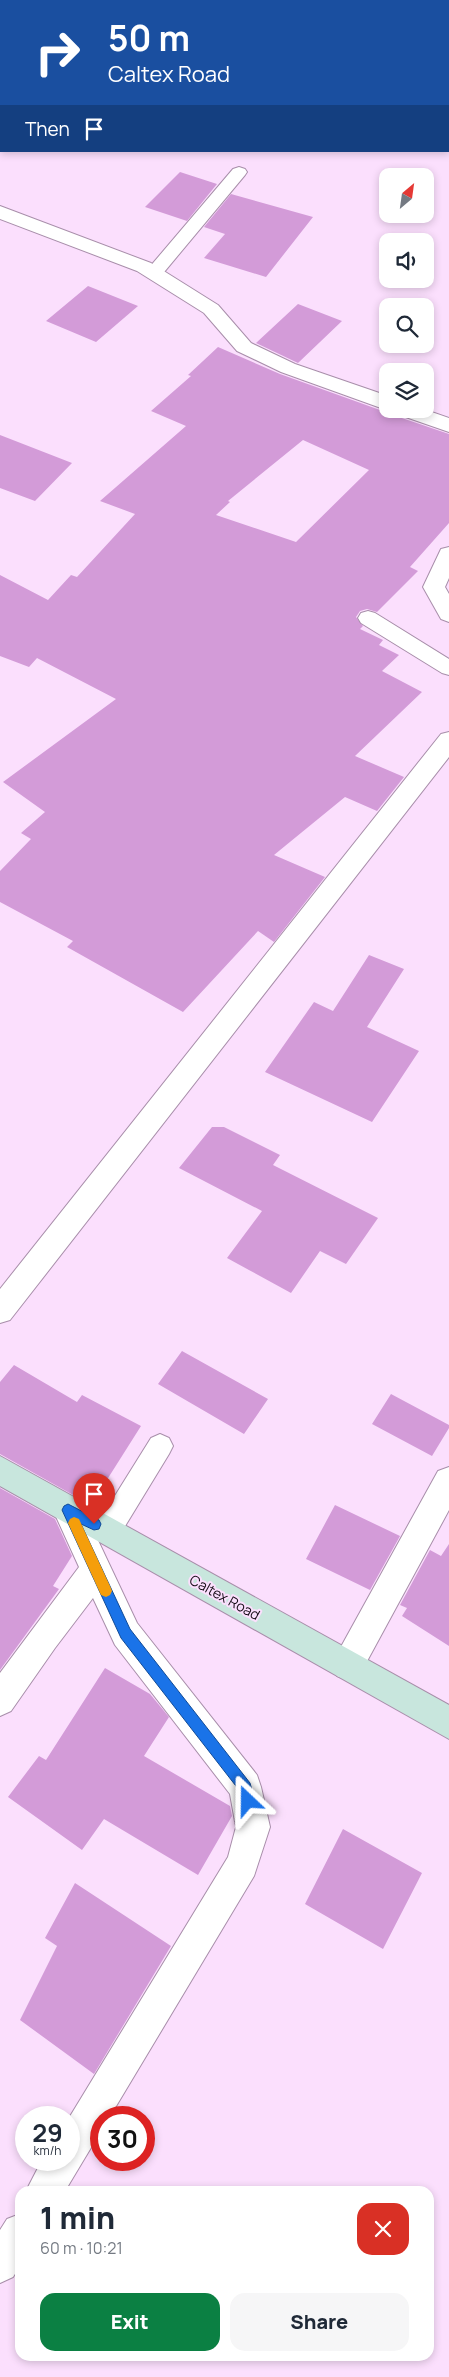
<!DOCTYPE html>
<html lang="en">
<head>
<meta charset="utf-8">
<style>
	body { margin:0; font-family:Manrope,sans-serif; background:#f6f6f7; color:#1f2937; height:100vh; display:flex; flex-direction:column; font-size:19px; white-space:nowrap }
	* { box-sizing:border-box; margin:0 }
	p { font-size:16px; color:#747a83 }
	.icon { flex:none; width:28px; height:28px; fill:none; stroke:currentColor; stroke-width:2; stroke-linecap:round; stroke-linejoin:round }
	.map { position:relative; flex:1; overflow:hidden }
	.panel { position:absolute; left:15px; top:2186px; width:419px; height:175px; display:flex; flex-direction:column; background:#fff; border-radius:15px; box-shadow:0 2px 8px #0003 }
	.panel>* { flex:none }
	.guide { position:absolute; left:0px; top:0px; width:450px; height:152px; box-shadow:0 2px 8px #0003; background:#1a4fa0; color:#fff; overflow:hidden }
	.needle { width:32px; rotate:29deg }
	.buttons { position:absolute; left:379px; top:168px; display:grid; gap:10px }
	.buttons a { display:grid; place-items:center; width:55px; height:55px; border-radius:10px; background:#fff; box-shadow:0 2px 8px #0003; font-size:25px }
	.speed { position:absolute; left:15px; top:2106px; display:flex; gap:10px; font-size:25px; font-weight:700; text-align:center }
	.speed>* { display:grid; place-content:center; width:65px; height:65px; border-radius:50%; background:#fff; box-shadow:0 2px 8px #0003; line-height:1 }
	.speed small { font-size:12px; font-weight:400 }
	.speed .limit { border:8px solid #d22; background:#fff; color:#111 }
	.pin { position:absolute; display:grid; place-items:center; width:42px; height:42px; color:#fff; margin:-51px -21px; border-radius:50% 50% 50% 0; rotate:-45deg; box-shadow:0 0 5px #0007 }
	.pin .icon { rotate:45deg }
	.me { position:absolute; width:55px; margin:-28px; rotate:337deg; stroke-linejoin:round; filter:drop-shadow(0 0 4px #0008) }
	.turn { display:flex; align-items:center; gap:18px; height:105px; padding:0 25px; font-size:22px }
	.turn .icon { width:65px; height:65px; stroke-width:2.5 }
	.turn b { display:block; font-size:35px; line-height:42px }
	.then { display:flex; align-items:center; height:48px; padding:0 25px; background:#0003; gap:10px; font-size:19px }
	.round { display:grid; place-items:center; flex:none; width:52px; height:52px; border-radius:15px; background:#f6f6f7 }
	.overview { display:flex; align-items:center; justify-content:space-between; height:85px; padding:0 25px }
	h1 { font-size:30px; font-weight:800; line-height:38px }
	.primary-button { display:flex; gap:10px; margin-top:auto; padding:10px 25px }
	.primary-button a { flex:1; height:58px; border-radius:15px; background:#0b8043; color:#fff; font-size:20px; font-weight:800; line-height:58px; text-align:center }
	.primary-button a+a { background:#f6f6f7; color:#1f2937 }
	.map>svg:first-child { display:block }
	.building { fill:#d39bd8; fill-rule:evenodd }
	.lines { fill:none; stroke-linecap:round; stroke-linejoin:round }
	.lane-casing { stroke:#a88eaa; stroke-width:2 }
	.street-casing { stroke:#a88eaa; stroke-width:2 }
	.secondary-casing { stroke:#a88eaa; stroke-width:2 }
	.lane { fill:#fff; fill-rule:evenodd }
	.street { fill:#fff; fill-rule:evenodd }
	.secondary { fill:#c8e6dd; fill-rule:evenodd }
	.route { fill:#1a73e8; stroke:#114b97 }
	.slow { fill:#f59e0b }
	.labels { text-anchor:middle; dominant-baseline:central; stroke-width:4; stroke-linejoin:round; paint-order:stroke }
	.street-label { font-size:14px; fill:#150b15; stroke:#fbdffd }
</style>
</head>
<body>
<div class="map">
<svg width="449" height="2377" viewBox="0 0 449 2377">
	<rect width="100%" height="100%" fill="#fbdffd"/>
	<path class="building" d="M180 172 217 184 187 221 145 207Z
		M231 194 313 217 266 277 204 258 225 234 204 227Z
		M88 286 138 306 96 342 46 321Z
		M298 304 342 321 298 363 256 343Z
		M218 347 280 374 380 410H392L396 416 449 434V523L410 567 418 571 377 612 367 609 360 611 356 617 363 626 360 629 383 640 379 645 399 655 382 671 422 692 355 756 404 777 377 811 345 797 274 855 325 877 274 942 258 931 183 1012 67 947 73 941 0 902V871L31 839 21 833 45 812 3 782 116 699 37 658 29 667 0 656V575L48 600 71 575 77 577 135 514 100 501 186 426 151 411 191 376 188 375ZM303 440 369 470 296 542 216 515 230 502 228 501Z
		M0 435 72 463 35 501 0 488Z
		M369 955 404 969 367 1027 419 1051 372 1122 265 1072 314 1002 333 1011Z
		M212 1127H224L280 1155 273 1165 378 1218 346 1264 320 1251 291 1293 227 1258 262 1211 179 1168Z
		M182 1351 268 1399 244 1434 158 1384Z
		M14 1365 77 1402 82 1395 141 1426 91 1505 0 1454V1382Z
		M391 1394 449 1425V1428L432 1456 372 1424Z
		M0 1488 55 1519 72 1556 53 1586 59 1589 0 1670Z
		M335 1505 400 1536 370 1590 306 1559Z
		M449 1544V1646L402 1616 407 1608 400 1605 430 1550 441 1556Z
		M105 1668 150 1694 169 1717 144 1756 230 1806 232 1816 198 1875 104 1819 82 1850 8 1797 39 1756 46 1760Z
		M343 1829 422 1873 383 1949 305 1904Z
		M75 1883 171 1946 94 2074 20 2020 57 1946 45 1938Z"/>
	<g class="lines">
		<g class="lane-casing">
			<path id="lane" d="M1 115V125L0 126V116Z
				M239 167 245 169 247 172 245 175 160 277H148L146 273 148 269 233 169Z
				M368 611 375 613 449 659V675L442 673 361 623 358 618 361 613Z
				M160 1434 169 1438 173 1446 169 1454 116 1541 107 1544 98 1541 94 1532 98 1523 151 1438Z"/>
		</g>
		<g class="street-casing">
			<path id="street" d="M0 206 151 263 218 305 251 343 295 364 388 396V409H391L381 408 281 372 237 351 204 313 137 271 0 219Z
				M394 409H423L449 418V432L397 414Z
				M449 547V578L445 587 449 594V622L441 619 423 587 441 549Z
				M449 732V757L10 1320 0 1323V1289L441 734Z
				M449 1467V1510L359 1676 348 1680 337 1676 332 1665 337 1654 438 1471Z
				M68 1496 79 1500 137 1623 257 1775 261 1787 270 1827 254 1876 109 2118H101V2131L65 2191H26L42 2160H69V2118L228 1857 236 1827 230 1794 115 1645 93 1598 55 1648 11 1711 0 1716V1673L79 1567 53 1510 57 1500Z
				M20 2214V2266L13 2277 0 2283V2230L7 2219Z"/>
		</g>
		<g class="secondary-casing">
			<path id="secondary" d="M0 1456 449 1705V1739L0 1486Z"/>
		</g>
		<use href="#lane" class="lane"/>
		<use href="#street" class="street"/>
		<use href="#secondary" class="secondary"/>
	</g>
	<path class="route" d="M68 1504 99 1520 101 1524 99 1529 94 1530 81 1524 130 1629 250 1783 255 1801 253 1806 248 1808 243 1806 239 1790 121 1638 62 1510 64 1506Z"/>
	<path class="slow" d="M74 1517 79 1519 110 1586 112 1591 110 1595 106 1597 101 1595 68 1523 70 1519Z"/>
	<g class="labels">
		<g class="street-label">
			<text transform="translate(225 1597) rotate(29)">Caltex Road</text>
		</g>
	</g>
</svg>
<div class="buttons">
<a><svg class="needle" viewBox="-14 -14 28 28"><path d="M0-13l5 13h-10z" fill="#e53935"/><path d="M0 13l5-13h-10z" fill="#747a83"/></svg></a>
<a><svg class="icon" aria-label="sound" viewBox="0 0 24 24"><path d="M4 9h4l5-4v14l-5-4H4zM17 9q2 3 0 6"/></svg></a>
<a><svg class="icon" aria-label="search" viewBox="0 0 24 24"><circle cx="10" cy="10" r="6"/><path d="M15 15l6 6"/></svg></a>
<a><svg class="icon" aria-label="layers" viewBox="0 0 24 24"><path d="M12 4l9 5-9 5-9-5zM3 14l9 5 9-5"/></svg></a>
</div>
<div class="speed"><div>29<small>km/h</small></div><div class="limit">30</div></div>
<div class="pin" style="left:94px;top:1524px;background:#d93025"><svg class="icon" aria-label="arrive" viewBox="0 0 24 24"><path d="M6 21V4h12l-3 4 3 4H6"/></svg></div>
<svg class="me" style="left:248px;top:1801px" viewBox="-20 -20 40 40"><path d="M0-17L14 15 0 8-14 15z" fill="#1a73e8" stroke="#fff" stroke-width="4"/></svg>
<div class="guide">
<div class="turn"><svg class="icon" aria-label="right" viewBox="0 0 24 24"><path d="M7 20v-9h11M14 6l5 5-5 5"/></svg><div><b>50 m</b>Caltex Road</div></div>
<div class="then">Then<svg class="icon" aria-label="arrive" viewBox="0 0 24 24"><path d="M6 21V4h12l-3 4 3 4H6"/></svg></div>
</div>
<section class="panel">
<div class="overview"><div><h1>1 min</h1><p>60 m · 10:21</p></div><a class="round" style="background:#d93025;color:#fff"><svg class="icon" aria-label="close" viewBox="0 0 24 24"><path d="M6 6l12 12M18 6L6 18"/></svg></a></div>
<div class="primary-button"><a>Exit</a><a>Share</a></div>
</section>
</div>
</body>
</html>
